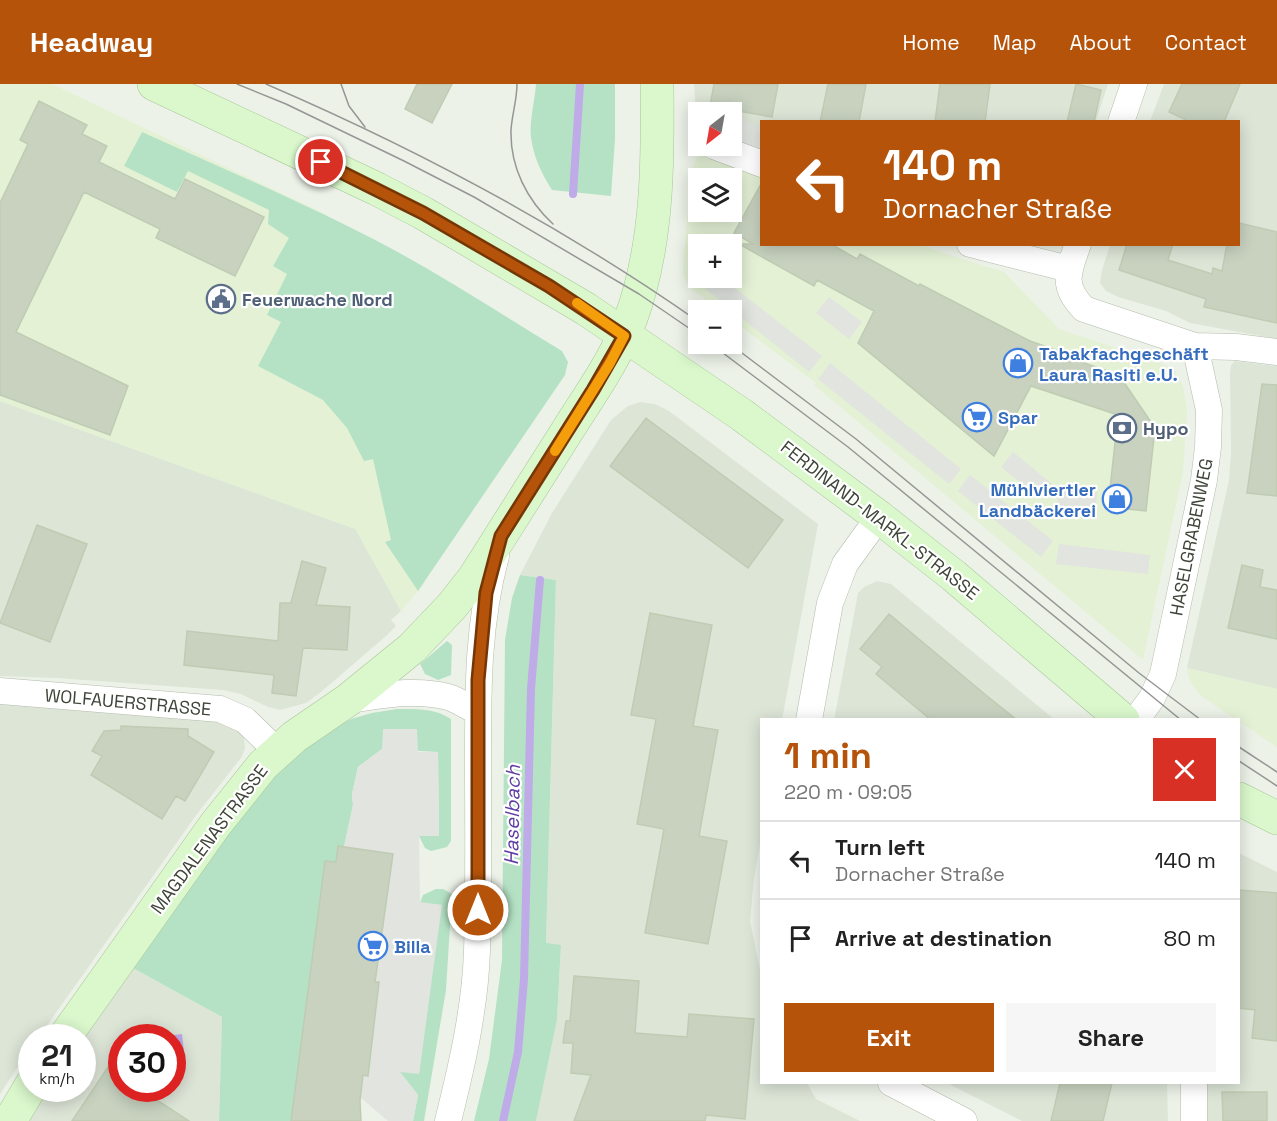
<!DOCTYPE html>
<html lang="en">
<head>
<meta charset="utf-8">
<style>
	body { margin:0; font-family:"Space Grotesk",sans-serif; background:#f6f6f6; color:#222; height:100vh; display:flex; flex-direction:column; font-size:22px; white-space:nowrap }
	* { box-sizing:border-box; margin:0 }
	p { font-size:20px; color:#767676 }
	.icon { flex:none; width:33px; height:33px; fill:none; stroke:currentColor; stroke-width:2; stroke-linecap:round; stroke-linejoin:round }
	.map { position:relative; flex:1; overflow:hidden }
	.drawer { position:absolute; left:760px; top:634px; width:480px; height:366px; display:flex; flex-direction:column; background:#fff; border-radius:0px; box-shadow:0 3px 15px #0003 }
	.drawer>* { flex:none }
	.hud { position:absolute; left:760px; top:36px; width:480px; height:126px; border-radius:0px; box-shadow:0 3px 15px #0003; background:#b45309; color:#fff; overflow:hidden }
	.needle { width:39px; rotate:211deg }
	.buttons { position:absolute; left:688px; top:18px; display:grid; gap:12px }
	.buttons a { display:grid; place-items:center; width:54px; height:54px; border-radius:0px; background:#fff; box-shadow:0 3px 15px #0003; font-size:30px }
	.speed { position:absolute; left:18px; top:940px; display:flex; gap:12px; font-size:30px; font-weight:700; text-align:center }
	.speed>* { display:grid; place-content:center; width:78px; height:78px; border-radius:50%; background:#fff; box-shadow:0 3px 15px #0003; line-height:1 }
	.speed small { font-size:15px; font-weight:400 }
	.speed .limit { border:9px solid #d22; background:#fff; color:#111 }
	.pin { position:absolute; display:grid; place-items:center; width:51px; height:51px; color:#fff; margin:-26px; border:3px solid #fff; border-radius:50%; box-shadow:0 2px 6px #0007 }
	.me { position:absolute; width:66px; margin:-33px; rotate:0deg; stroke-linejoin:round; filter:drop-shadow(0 0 4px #0008) }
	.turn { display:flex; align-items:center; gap:21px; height:126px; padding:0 24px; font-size:27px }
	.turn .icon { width:78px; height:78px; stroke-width:2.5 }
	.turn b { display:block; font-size:42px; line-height:51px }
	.round { display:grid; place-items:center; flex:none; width:63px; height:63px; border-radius:0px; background:#f6f6f6 }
	.overview { display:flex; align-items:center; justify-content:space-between; height:102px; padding:0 24px }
	h1 { font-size:36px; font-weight:700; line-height:45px; color:#b45309 }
	.button { display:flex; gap:12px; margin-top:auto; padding:12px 24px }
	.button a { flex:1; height:69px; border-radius:0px; background:#b45309; color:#fff; font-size:24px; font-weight:700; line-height:69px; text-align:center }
	.button a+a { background:#f6f6f6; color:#222 }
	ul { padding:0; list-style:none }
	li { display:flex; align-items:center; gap:18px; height:78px; padding:0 24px; border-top:2px solid #e0e0e0 }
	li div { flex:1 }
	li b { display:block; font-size:22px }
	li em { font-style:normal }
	header { display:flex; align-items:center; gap:36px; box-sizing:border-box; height:84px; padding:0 30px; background:#b45309; color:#fff }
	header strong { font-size:28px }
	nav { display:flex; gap:33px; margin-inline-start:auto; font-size:21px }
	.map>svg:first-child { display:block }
	.residential { fill:#dde5d7; fill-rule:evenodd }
	.commercial { fill:#e4f1d5; fill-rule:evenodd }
	.green { fill:#b5e2c5 }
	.parking { fill:#e1e4df }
	.water { fill:#beabe8 }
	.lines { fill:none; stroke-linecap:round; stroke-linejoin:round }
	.stream { stroke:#beabe8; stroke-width:8 }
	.building { fill:#c8d2bf; stroke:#bfccb3; stroke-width:1.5 }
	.street-casing { stroke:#b3bcac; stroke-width:27 }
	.secondary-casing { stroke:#a8c698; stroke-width:34 }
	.street { stroke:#fff; stroke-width:26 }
	.secondary { stroke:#daf8cc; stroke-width:33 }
	.tram { stroke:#969696; stroke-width:1.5 }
	.route-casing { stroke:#753606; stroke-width:15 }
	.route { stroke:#b45309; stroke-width:10 }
	.slow { stroke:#f59e0b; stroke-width:10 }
	.labels { text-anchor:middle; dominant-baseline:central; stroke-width:4.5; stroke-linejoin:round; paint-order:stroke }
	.service-label { font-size:18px; font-weight:bold; fill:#4e5e75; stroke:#fff; text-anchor:start }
	.shop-label { font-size:18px; font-weight:bold; fill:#366cbe; stroke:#fff; text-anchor:start }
	.street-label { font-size:18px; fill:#3e4437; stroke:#fff }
	.water-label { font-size:20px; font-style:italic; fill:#5f3da4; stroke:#fff }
</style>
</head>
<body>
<header>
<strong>Headway</strong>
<nav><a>Home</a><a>Map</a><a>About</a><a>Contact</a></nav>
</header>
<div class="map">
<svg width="1277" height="1037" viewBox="0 0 1277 1037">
	<rect width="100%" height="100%" fill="#ecf2e8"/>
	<path class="residential" d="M694 0H1108L1096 37 762 38V71L732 59V28H699V46H697Z
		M1164 0H1277V255L1190 239 1166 227 1118 213 1106 207 1100 199 1102 186 1110 161 1239 160V38L1150 37Z
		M1235 277 1277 282V605L1187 584 1229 396 1231 367 1230 288 1231 281Z
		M0 317 356 445 401 527 391 536 396 542 386 552 321 608 306 619 280 626 268 623 241 610 223 606 57 594 0 592Z
		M640 318 655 320 669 327 818 440 782 636H762V749L754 795 750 837 762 896V999H807L816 1015 860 1037H536L557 936 561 862 546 860 556 496 520 491 552 429 611 336 628 322Z
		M877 497 891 500 1055 636H834L858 509 864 503Z
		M0 618 215 635 238 644 244 653 245 665 241 674 197 730 38 954H32L31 963 0 1010Z
		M1239 769 1277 788V1037H1202V999H1239Z
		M131 883 222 933 219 1037H30L26 1035 47 1005H82V954ZM122 954H172V1005H122Z
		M947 999H1167L1168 1037H1022Z"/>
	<path class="commercial" d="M0 0H52L327 131 326 150 424 500 401 527 355 445 0 317Z
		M699 69 762 94V160L923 161 955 173 1004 188 1059 245 1161 279 1175 287 1183 302 1187 325 1183 388 1143 576 814 301 816 299 732 236V226H720L690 204 683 191V177L692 86ZM699 94H732V128H699ZM699 160H732V194H699Z
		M1187 584 1277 605V663L1201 612 1190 598Z"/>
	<path class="green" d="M536 0H615V55L611 112 552 106C542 90 533 72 531 53 529 38 535 16 536 0Z
		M142 48C226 86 312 122 394 166 451 197 506 233 562 267L568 278 565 291 418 507 385 458 391 456 373 375 364 377 347 344 323 316 258 282 281 238 267 231 287 190 273 182 289 154 268 140 269 126 188 87 177 108 124 82Z
		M520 491 556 496 546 859 561 861 557 936 536 1037H474L489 975 502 876 505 556 512 514Z
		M447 557 452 561 451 591 438 596 425 590 420 580Z
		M397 625C415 625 435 624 451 635V757L447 763 431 767 425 764 419 752H439L438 668 382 665 358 683 352 710 353 721 344 763 338 762 336 778 325 777 291 1037H219L222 933 131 883 260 706 326 646 354 634 372 629Z
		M436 805H443L452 810 446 906 424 1037H413L418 1011 399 987 419 989 441 821 420 819 423 811Z"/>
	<path class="parking" d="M739 34 762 45V69L734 56Z
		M710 194H722L822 272 809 288 703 203Z
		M829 213 862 238 849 255 816 229Z
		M830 279 961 385 949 400 818 295Z
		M1013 368 1052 400 1040 415 1001 383Z
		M970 391 1053 457 1041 473 958 407Z
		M1059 404 1097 408 1096 427 1057 423Z
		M1059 460 1150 471 1148 490 1056 480Z
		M383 645H417L418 668H438L439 752H419L420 818 442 821 419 990 400 988 418 1011 413 1037H388L361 1014 363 991H368L379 899 375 898 393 770 344 763 353 721 352 710 358 683 382 665Z"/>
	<path class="water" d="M182 950 186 985 173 987 172 954H167V952Z"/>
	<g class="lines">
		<path class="stream" d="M573 110 580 0
			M503 1037 518 968 524 895 531 605 540 496"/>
	</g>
	<path class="building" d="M417 0H452L432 39 405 25Z
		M714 0H778L772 33 710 22Z
		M828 0H866L859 38H820Z
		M940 0H990L985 38H935Z
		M1076 0 1101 6 1094 38H1067Z
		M1182 0H1240L1224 38H1190L1169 28Z
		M39 17 87 41 82 50 107 62 99 78 175 115 185 95 264 133 235 192 156 154 160 145 84 108 16 248 128 302 110 351 0 311V119L28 60 20 56Z
		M762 98V160H831L857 175 860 170 919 202 920 200 1030 257 1059 267 1058 270 1119 291 1155 344 1146 427 1108 423 1118 331 1031 302 994 372 858 259 874 227 817 196 814 202 739 160H753L734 149Z
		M1239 139 1277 148V239L1204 223 1206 215 1119 186 1127 160H1173L1168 176 1212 190 1213 184 1222 187 1227 160H1239Z
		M1262 300 1277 301V412L1247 409Z
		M646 334 783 436 748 484 610 382Z
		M37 441 87 460 50 558 0 539Z
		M302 477 326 484 316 521 350 523 347 566 303 564 296 612 272 609 274 591 184 581 187 547 278 557 280 519H291Z
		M1242 481 1263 486 1260 503 1277 506V555L1228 544Z
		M650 529 712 541 693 642 718 646 699 752 727 757 708 860 645 849 664 745 637 740 656 635 631 631Z
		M889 530 987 612 1017 636H931L876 590 882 583 860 565Z
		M121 642 188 645V652L214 668 185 717 176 712 162 735 91 691 102 672 92 667 104 647 121 646Z
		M338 762 393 770 375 898H379L368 992 363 991 360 1017 361 1037H291L325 777 336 778Z
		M1239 806 1277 809V957L1252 954 1255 926 1239 924Z
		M574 892 639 897 635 949 687 953 689 930 754 935 745 1035 706 1031 705 1037H574L591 991 571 989 573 959H563L566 937H570Z
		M122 962V1005H140L189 1037H72Z
		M1060 999H1112L1103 1037H1051Z
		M1222 1008H1267V1037H1223Z"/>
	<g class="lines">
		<g class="street-casing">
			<path id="street" d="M1121 38 1134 0
				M714 62 762 80
				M970 160 1069 185
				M1078 160C1068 188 1061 202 1084 225L1195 262 1236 263 1277 268
				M0 607 220 625 245 636 277 667
				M348 616C379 612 416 604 448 613 458 616 468 623 478 628
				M809 636 830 519 845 480 879 433
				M1136 636 1152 614 1163 590 1204 396 1208 363 1209 326 1195 262
				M891 999 964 1037
				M1194 999V1037
				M448 1037C462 981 475 925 477 867 479 801 478 736 478 671 478 602 478 539 496 472"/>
		</g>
		<g class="secondary-casing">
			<path id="secondary" d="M154 0 377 105 423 129 586 225 742 331 879 433 954 492 1123 636
				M1239 715 1277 734
				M64 954 215 741 263 681 294 653 348 616 412 564 452 522 474 494C506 444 537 394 569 344 591 309 617 273 631 234 658 160 658 77 657 0
				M10 1037 32 1000"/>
		</g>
		<use href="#street" class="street"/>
		<use href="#secondary" class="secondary"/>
		<path class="tram" d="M237 0 286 20 404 77 474 113 639 210 699 251
			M266 0C417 65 565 144 699 238
			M341 0 349 22 365 43
			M517 0C517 16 512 30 511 46 510 83 527 116 553 140
			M711 260 848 363 1181 636
			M730 260 856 355 1139 589 1201 636
			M1239 663 1277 688
			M1239 677 1277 702"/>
	</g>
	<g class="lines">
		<g class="route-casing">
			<path id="route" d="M321 78 423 129 549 202 624 252 593 306 501 452 486 509 478 596V826"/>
		</g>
		<use href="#route" class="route"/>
		<path class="slow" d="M555 367 610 279 624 252 577 219"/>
	</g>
	<defs>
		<g id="civic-ring" transform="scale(1.5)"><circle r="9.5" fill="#fff" stroke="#5c6f8a" stroke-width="1.5"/><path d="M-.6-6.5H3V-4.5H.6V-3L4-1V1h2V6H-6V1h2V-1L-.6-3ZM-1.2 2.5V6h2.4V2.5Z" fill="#5c6f8a"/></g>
		<g id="shop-ring" transform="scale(1.5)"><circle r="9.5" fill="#fff" stroke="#3f7fe0" stroke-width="1.5"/><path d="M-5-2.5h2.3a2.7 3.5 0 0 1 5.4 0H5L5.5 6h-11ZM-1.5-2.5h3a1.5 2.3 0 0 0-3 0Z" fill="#3f7fe0"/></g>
		<g id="supermarket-ring" transform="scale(1.5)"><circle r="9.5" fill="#fff" stroke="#3f7fe0" stroke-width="1.5"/><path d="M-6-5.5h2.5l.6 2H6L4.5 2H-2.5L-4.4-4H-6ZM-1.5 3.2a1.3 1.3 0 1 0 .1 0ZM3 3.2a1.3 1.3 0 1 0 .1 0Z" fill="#3f7fe0"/></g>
		<g id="bank-ring" transform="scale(1.5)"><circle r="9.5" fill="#fff" stroke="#5c6f8a" stroke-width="1.5"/><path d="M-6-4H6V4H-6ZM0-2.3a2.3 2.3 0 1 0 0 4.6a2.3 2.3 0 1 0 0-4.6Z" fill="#5c6f8a"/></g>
	</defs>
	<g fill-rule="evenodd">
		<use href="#civic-ring" x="221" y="215"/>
		<use href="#shop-ring" x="1018" y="279"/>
		<use href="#supermarket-ring" x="977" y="333"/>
		<use href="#bank-ring" x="1122" y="344"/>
		<use href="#shop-ring" x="1117" y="415"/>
		<use href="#supermarket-ring" x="373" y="862"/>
	</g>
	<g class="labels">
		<g class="service-label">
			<text x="242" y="215">Feuerwache Nord</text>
			<text x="1143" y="344">Hypo</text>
		</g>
		<g class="shop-label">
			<text x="1039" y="269">Tabakfachgeschäft<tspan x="1039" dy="21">Laura Rasiti e.U.</tspan></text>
			<text x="998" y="333">Spar</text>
			<text x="1096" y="405" text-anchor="end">Mühlviertler<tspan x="1096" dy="21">Landbäckerei</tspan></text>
			<text x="394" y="862">Billa</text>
		</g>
		<g class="street-label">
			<text transform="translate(880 436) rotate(38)">FERDINAND-MARKL-STRASSE</text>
			<text transform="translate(1191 453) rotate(-79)">HASELGRABENWEG</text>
			<text transform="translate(128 618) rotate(5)">WOLFAUERSTRASSE</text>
			<text transform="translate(209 755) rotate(-53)">MAGDALENASTRASSE</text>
		</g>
		<g class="water-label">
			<text transform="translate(512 731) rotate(-89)">Haselbach</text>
		</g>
	</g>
</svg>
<div class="buttons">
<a><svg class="needle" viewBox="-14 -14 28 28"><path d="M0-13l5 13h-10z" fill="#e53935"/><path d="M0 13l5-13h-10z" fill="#767676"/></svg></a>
<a><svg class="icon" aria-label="layers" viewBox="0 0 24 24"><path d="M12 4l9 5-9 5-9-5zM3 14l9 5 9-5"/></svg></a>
<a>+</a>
<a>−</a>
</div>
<div class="speed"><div>21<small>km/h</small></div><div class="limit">30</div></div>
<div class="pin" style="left:321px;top:78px;background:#d93025"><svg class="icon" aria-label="arrive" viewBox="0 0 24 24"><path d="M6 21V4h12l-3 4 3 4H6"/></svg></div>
<svg class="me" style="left:478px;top:826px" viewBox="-20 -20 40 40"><circle r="17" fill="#b45309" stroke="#fff" stroke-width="3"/><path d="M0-11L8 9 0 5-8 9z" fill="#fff"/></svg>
<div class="hud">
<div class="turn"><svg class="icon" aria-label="left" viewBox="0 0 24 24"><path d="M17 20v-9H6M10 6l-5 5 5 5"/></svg><div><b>140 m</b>Dornacher Straße</div></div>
</div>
<section class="drawer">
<div class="overview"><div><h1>1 min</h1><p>220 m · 09:05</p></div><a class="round" style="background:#d93025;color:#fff"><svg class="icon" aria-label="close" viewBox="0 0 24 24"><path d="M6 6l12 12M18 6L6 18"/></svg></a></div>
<ul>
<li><svg class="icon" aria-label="left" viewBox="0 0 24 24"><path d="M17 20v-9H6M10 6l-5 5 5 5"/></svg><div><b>Turn left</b><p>Dornacher Straße</p></div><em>140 m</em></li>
<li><svg class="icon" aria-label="arrive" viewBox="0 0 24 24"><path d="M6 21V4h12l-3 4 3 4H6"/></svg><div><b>Arrive at destination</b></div><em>80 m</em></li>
</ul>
<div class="button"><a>Exit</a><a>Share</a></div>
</section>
</div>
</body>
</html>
